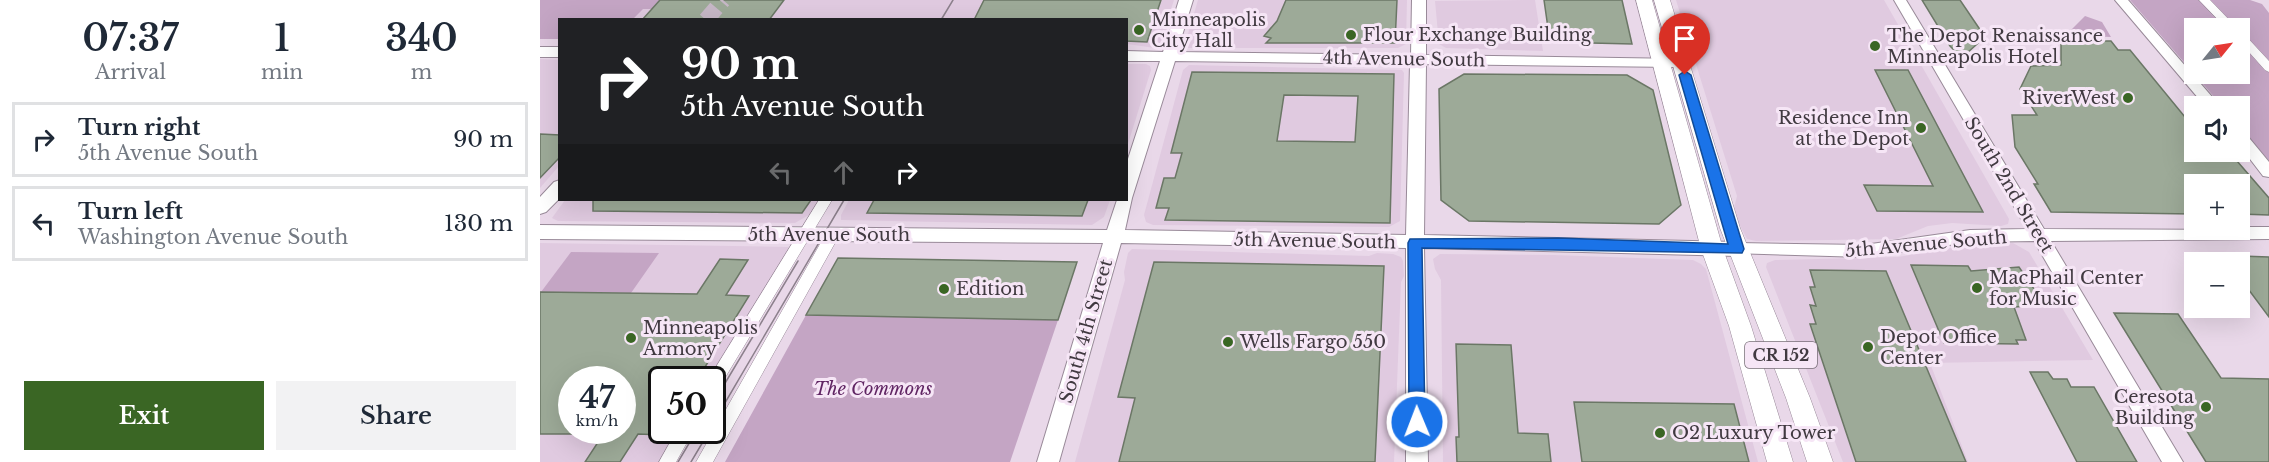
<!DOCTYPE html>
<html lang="en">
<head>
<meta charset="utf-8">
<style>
	body { margin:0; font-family:"Libre Baskerville",serif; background:#f2f2f3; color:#1f2937; height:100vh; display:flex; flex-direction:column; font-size:22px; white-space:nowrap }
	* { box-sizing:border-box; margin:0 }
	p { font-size:20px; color:#747a83 }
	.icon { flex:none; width:33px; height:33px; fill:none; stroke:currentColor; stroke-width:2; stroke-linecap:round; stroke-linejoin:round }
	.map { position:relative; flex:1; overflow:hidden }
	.details { display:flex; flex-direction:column; background:#fff; width:540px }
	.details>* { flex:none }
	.guide { position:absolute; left:18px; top:18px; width:570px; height:183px; border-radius:0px; box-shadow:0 6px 24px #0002; background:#202124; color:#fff; overflow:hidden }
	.needle { width:39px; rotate:60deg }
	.controls { position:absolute; left:1644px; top:18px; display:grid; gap:12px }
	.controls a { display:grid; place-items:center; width:66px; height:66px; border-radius:0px; background:#fff; box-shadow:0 6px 24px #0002; font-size:30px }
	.speed { position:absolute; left:18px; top:366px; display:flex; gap:12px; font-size:30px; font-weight:700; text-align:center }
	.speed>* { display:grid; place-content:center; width:78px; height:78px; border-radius:50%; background:#fff; box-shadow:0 6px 24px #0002; line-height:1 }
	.speed small { font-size:15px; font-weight:400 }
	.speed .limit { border:3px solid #111; border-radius:9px; background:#fff; color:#111 }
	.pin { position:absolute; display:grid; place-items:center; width:51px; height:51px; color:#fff; margin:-62px -26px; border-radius:50% 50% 50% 0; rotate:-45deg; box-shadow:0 0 6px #0007 }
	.pin .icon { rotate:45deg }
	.me { position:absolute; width:66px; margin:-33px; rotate:359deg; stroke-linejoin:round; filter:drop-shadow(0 0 4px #0008) }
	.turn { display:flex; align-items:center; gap:21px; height:126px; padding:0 24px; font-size:27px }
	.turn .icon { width:78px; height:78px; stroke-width:2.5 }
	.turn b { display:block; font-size:42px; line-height:51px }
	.lanes { display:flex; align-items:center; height:57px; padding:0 24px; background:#0003; justify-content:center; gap:30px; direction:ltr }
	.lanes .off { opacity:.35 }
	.eta { display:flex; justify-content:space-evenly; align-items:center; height:102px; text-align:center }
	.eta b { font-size:36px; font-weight:600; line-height:42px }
	.action { display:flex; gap:12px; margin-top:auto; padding:12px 24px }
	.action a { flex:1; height:69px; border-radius:0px; background:#3a6624; color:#fff; font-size:24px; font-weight:600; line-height:69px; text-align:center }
	.action a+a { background:#f2f2f3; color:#1f2937 }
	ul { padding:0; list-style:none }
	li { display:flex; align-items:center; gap:18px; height:75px; margin:0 12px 9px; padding:0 12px; border:3px solid #e0e1e3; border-radius:0px }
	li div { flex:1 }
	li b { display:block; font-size:22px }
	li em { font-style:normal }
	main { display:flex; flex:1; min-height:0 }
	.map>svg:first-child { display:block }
	.built { fill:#e0cae0; fill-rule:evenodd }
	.green { fill:#c4a5c4; fill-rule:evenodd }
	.building { fill:#9daa98; stroke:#6b7766; stroke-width:1.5; fill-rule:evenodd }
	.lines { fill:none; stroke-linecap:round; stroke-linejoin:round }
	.secondary-tunnel { stroke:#c7b8c7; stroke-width:16; stroke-dasharray:16 8; stroke-linecap:butt }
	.minor-casing { stroke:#998a99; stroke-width:1 }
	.tertiary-casing { stroke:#998a99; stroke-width:2 }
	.secondary-casing { stroke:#998a99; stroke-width:2 }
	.primary-casing { stroke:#998a99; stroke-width:1 }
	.minor { fill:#fff; fill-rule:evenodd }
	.tertiary { fill:#fff; fill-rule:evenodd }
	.secondary { fill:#fff; fill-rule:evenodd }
	.primary { fill:#fff; fill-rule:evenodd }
	.tram { stroke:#8c808c; stroke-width:1.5 }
	.route { fill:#1a73e8; stroke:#114b97; stroke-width:1.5 }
	.poi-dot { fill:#3a6624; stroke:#f6e6f6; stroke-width:2 }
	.labels { text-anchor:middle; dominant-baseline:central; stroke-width:6; stroke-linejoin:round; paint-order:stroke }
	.shield { fill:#f6e6f6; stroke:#776e77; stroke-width:1.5 }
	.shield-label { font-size:16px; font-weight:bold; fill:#413a41 }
	.poi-label { font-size:18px; fill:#413a41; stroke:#f6e6f6; text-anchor:start }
	.street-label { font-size:18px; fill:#413a41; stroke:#f6e6f6 }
	.park-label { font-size:18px; font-style:italic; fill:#602563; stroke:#f6e6f6 }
</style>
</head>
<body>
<main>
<section class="details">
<div class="eta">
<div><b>07:37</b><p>Arrival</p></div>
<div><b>1</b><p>min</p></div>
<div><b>340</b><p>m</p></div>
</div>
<ul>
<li><svg class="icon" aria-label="right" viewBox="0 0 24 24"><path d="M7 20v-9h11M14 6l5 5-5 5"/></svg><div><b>Turn right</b><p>5th Avenue South</p></div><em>90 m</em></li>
<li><svg class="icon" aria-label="left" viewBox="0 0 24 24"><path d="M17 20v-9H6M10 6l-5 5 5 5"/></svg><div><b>Turn left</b><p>Washington Avenue South</p></div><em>130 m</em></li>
</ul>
<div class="action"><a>Exit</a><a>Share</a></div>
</section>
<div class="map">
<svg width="1729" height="462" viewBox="0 0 1729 462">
	<rect width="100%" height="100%" fill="#e9d8e9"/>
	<path class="built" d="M0 0H634L629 15 635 22 626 44 615 48 587 44 586 20H20L19 39H0Z
		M658 0H867L866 44 858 48H648L645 44Z
		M995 0 1003 51 906 48 899 44 895 1Z
		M1136 0H1344L1469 219 1468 224 1461 226 1412 223 1388 226 1356 239 1216 241 1207 239 1193 212 1197 196Z
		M0 59 20 60 19 166 0 188Z
		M587 64H606L610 66 611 70 587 147Z
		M649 65 862 70 864 73 860 221 849 227 613 225 606 222 604 215 643 70Z
		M25 200H282L274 212 255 223 18 221 12 218Z
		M309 200H570L564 217 552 225 301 220V215Z
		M0 243 248 247 249 249 170 379 122 380V430L139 431 120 462H0ZM32 380H82V430H32Z
		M1473 243 1489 252 1553 360 1390 363 1428 462H1303L1226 267 1227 263 1235 260 1358 257 1411 248Z
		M592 249 829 256 837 253 853 254 861 257 863 261 864 276 861 282 854 462H535L585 280 584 272 588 253Z
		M900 254 1013 255 1153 260 1161 264 1166 269 1218 462H903L901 280 895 269 893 259Z"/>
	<path class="green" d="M0 0H120L112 9H103L93 19 20 20 19 39H0Z
		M1590 0H1710L1722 4 1729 13V161L1700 127V106H1682ZM1654 28H1700V74H1654Z
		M1545 16 1562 22 1571 37 1529 35 1528 33Z
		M31 252 119 253 91 293 1 292Z
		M266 315 518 320 470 462H185Z"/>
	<path class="building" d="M120 0H244L229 20H102Z
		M444 0H621L607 42 586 41V20H434Z
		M746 0H857L855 43H726L731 38 724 36 737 21Z
		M1004 0H1082L1092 44 1010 42Z
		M1382 0H1420L1445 37 1427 53 1418 54 1410 46Z
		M1521 41H1571L1578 50H1590L1654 128V152H1674L1682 161H1697L1729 198V215L1700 214V184H1654V214L1511 212 1494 184H1498L1475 147 1472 115H1497L1480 89 1491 66 1521 65Z
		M1335 70H1368L1443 212 1337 211 1324 185 1393 186Z
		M652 72 854 74 850 223 625 220 629 208H616L624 178H635L642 153H631ZM744 95 818 96 815 142 737 141Z
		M924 74 1087 75 1113 90 1141 205 1119 224 929 221 901 200 899 89Z
		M0 134 20 135V157L0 178Z
		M53 200H271L262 213 53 211Z
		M334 200H548L542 216 327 213Z
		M1700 256 1729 257V317L1700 278Z
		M298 258 537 262 518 320 266 315Z
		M180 259 208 260 186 295 209 296 157 380H122V435L98 434 80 462H45L66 430H82V380H32V434H0V292L157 294Z
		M614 262 844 266 835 462H579L595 398 578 397Z
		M1371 265 1428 266 1431 271 1479 267 1505 305 1474 307 1486 340H1476L1478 344 1404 343Z
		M1270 270 1346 271 1426 462H1316L1270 324H1276L1270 305 1276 306 1270 287H1275Z
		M1574 313 1638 314 1681 378 1729 379V462H1666Z
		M916 344 971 345 978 433 1008 434 1011 462H917L916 437H919Z
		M1490 372H1508L1513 379H1527L1531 387H1554L1597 462H1537Z
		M1034 402 1194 404 1209 462H1042Z"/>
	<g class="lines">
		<path class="secondary-tunnel" d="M166 20 183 0"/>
		<g class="minor-casing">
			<path id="minor" d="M1659 0H1670L1697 28H1686Z
				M1700 33 1704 34 1729 61V72L1725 70 1700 42Z
				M279 200H292L177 391 172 392V380H168Z
				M293 229 300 234 173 462H156L288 230Z
				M137 430H154L136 462H119Z"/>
		</g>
		<g class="tertiary-casing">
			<path id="tertiary" d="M1354 0H1366L1504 229 1700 230V227H1729V239L1511 241 1643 462H1622L1494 241 1430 242 1324 257 1191 253 1189 249 1191 245 1197 243 1324 245 1430 230 1487 229Z
				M1575 0H1588L1680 106H1665Z
				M1700 132 1705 133 1729 162V177L1723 176 1700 146Z"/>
		</g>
		<g class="secondary-casing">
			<path id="secondary" d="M639 0H653L637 52 871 55 872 0H886V55L1142 59 1145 62 1137 67 886 64 884 235 1197 242 1203 244 1206 249 1203 254 1197 256 884 248 888 462H866V248L581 243 519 462H497L563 243 0 239V225L567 230 577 200H586V165L620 61H586V51L623 52ZM635 61 870 64 866 235 585 230 592 198Z
				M0 47H20V57H0Z
				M20 180V198L6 212 0 214V197L14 182Z"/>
		</g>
		<g class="primary-casing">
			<path id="primary" d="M1096 0H1112L1183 249 1211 326 1253 462H1227L1189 326 1161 249Z
				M1114 0H1130L1200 228 1270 398 1293 462H1267L1246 398 1180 228Z"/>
		</g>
		<use href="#minor" class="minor"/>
		<use href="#tertiary" class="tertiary"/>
		<use href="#secondary" class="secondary"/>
		<use href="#primary" class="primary"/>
		<path class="tram" d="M401 20 413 0
			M172 405 258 261
			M172 425 304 200
			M138 462 157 430
			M151 462 170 430"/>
	</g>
	<path class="route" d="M1145 71 1151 75 1204 249 1202 253 882 248 885 422 882 427 877 429 871 427 869 422 868 243 870 239 1018 238 1188 244 1139 75Z"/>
	<g class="poi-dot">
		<circle cx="599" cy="30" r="6"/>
		<circle cx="811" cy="35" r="6"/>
		<circle cx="1335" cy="46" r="6"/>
		<circle cx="1588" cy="98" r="6"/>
		<circle cx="1381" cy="128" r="6"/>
		<circle cx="1437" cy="288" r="6"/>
		<circle cx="404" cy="289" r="6"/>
		<circle cx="91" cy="338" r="6"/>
		<circle cx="688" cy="342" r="6"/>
		<circle cx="1328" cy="347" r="6"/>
		<circle cx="1666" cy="407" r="6"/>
		<circle cx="1120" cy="433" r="6"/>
	</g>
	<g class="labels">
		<rect class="shield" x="1205" y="342" width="72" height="26" rx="4.5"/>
		<g class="shield-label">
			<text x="1241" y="355">CR 152</text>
		</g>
		<g class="poi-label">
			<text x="611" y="20">Minneapolis<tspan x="611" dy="21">City Hall</tspan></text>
			<text x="823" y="35">Flour Exchange Building</text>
			<text x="1347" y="36">The Depot Renaissance<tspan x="1347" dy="21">Minneapolis Hotel</tspan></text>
			<text x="1576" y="98" text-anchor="end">RiverWest</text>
			<text x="1369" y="118" text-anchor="end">Residence Inn<tspan x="1369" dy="21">at the Depot</tspan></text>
			<text x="1449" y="278">MacPhail Center<tspan x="1449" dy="21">for Music</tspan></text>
			<text x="416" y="289">Edition</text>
			<text x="103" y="328">Minneapolis<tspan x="103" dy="21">Armory</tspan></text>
			<text x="1340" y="337">Depot Office<tspan x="1340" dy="21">Center</tspan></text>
			<text x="700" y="342">Wells Fargo 550</text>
			<text x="1654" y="397" text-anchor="end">Ceresota<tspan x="1654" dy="21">Building</tspan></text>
			<text x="1132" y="433">O2 Luxury Tower</text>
		</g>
		<g class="street-label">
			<text transform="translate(864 59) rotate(1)">4th Avenue South</text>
			<text transform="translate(1469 185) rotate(59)">South 2nd Street</text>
			<text x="289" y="235">5th Avenue South</text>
			<text transform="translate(775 241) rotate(1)">5th Avenue South</text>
			<text transform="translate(1386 244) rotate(-5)">5th Avenue South</text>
			<text transform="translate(546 331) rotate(-74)">South 4th Street</text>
		</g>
		<g class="park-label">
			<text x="333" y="389">The Commons</text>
		</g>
	</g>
</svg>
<div class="controls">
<a><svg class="needle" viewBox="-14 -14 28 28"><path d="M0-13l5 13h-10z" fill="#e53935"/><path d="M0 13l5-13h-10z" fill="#747a83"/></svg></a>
<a><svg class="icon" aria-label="sound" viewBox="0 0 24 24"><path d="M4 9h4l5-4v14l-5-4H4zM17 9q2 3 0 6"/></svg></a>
<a>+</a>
<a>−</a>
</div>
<div class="speed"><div>47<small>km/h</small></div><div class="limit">50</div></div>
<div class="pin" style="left:1145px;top:75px;background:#d93025"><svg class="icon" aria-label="arrive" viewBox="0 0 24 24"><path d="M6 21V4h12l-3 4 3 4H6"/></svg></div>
<svg class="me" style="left:877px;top:422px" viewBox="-20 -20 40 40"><circle r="17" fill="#1a73e8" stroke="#fff" stroke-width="3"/><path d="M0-11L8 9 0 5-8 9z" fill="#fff"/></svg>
<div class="guide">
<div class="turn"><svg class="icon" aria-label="right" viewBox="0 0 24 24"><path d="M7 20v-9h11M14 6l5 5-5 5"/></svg><div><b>90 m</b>5th Avenue South</div></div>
<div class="lanes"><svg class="icon off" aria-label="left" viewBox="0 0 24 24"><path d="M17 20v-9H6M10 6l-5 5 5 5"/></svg><svg class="icon off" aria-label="ahead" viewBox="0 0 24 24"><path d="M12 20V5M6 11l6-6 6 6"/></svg><svg class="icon" aria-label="right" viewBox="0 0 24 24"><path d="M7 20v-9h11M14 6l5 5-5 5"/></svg></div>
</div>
</div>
</main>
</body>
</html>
